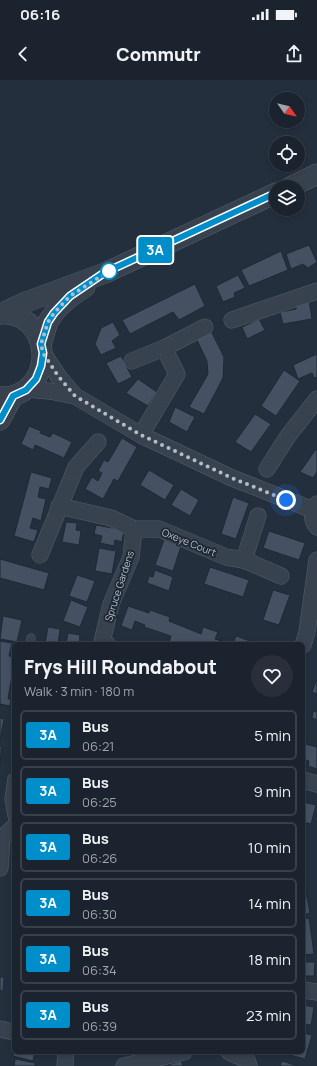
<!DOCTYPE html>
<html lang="en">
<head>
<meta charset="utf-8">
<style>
	body { margin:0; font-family:Manrope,sans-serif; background:#282f3a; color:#f1f3f6; height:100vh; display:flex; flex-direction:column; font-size:15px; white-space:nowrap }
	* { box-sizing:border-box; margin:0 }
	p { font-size:13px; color:#a0a4aa }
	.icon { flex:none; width:22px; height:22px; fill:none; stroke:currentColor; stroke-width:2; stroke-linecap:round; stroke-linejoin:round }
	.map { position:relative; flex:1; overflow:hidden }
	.side { position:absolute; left:12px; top:562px; width:293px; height:412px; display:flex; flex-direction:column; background:#1b232e; border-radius:6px; box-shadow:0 2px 6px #0003,0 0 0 1px #39404a }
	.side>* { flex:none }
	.badge { padding:0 8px; border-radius:3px; font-size:14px; line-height:26px }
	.needle { width:26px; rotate:124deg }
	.buttons { position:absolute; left:269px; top:12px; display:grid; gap:8px }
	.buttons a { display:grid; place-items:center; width:36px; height:36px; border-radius:50%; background:#1b232e; box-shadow:0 2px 6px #0003,0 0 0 1px #39404a; font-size:20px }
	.you { position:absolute; width:20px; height:20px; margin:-10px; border:3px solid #fff; border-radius:50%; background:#1a73e8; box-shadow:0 0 0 6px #1a73e833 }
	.map>.badge { position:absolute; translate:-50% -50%; box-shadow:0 0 0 2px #fff }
	.round { display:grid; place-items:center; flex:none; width:42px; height:42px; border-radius:21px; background:#282f3a }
	.summary { display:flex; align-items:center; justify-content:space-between; height:68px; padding:0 12px }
	h1 { font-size:19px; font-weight:800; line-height:30px }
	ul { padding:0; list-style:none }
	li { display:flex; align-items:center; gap:12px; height:50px; margin:0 8px 6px; padding:0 4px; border:2px solid #39404a; border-radius:6px }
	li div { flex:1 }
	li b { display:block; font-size:15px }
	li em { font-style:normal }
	li .badge { min-width:44px; font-weight:700; text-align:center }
	.status { display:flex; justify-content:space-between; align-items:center; height:28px; padding:0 20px; background:#1b232e; direction:ltr }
	.status svg { height:11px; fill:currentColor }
	header { display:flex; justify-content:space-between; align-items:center; height:52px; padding:0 12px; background:#1b232e; font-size:18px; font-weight:800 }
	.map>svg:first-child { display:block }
	.building { fill:#455162; stroke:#1f2835 }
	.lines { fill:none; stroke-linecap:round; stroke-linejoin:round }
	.service-casing { stroke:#565f6c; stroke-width:9 }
	.minor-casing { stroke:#565f6c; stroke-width:17 }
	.tertiary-casing { stroke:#565f6c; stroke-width:21 }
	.service { stroke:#38414e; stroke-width:8 }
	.minor { stroke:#38414e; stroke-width:16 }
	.tertiary { stroke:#38414e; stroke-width:20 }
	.line-casing { stroke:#fff; stroke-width:9 }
	.line { stroke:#008eca; stroke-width:6 }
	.walk { stroke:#b4bcc9; stroke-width:4; stroke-dasharray:0 7.2 }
	.stop-dot { fill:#fff; stroke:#008eca; stroke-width:2 }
	.labels { text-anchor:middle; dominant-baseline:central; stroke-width:3.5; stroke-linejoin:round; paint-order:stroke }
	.street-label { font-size:10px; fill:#b4bcc9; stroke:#1d2633 }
</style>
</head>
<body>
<div class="status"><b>06:16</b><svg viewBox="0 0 49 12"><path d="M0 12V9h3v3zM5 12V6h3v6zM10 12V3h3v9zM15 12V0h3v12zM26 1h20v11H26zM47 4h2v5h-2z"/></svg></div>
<header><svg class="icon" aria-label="back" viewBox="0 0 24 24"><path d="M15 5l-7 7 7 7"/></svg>Commutr<svg class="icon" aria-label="share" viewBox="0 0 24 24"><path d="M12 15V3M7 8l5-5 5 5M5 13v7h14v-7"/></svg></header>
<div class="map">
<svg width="317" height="986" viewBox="0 0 317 986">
	<rect width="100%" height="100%" fill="#242f3e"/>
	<!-- building -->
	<g class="building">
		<polygon points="309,165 317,182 308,188 303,184 291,189 286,174"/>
		<polygon points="281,171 288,190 249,206 241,190"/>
		<polygon points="238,195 245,208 234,213 235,217 223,222 216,206"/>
		<polygon points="195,204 205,226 179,240 173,232 130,254 122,240"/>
		<polygon points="309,220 312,239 283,244 280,232 296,229 296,224"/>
		<polygon points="259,239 265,250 247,259 242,247"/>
		<polygon points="113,242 120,255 112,261 116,268 101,275 95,264 101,248"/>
		<polygon points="210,249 224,277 223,298 204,334 189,327 208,294 207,281 196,258"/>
		<polygon points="317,274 317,297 314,298 312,293 298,299 293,285"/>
		<polygon points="121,276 132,297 118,304 106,283"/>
		<polygon points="284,290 300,301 276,336 261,326"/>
		<polygon points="138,299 157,312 148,326 126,313"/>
		<polygon points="175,327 195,337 187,352 169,342"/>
		<polygon points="255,334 271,344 251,372 235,362"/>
		<polygon points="29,346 41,351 40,353 50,357 53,353 72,362 64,378 35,365 33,370 21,364"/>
		<polygon points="122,358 137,367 118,401 114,399 103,419 85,409 92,397 98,401 102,393 98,391 104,380 108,382"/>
		<polygon points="316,369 317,370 317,392 313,398 300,392"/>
		<polygon points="149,390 174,405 165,420 140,405"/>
		<polygon points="31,392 52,398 49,409 40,407 38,417 46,419 41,441 33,438 30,448 38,450 34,462 14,456"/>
		<polygon points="181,409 199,420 190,436 171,425"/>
		<polygon points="233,417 249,423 236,459 221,454"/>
		<polygon points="66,442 77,443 76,450 81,451 79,465 62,462"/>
		<polygon points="96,445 124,450 122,462 115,460 114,466 100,463 102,456 94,454"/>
		<polygon points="269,451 305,463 299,480 263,468"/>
		<polygon points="165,457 182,463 173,491 155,485"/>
		<polygon points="99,468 116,471 112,494 95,491"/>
		<polygon points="0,479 49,493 44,510 0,498"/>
		<polygon points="210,487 249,500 243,517 204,504"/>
		<polygon points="155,490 173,497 169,511 147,503 149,496 153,497"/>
		<polygon points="77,495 95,501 87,522 69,516"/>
		<polygon points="273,510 290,515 279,545 263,540"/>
		<polygon points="71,520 88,527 80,547 63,541"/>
		<polygon points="128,526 149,533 150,530 170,537 169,541 201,554 203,547 218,552 215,559 231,564 172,564 169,563 171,556 144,547 145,545 135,541 132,550 121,546"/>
		<polygon points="3,536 22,540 17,562 0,559"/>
		<polygon points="48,547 60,549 58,564 45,564"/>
		<polygon points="68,553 80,555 79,564 66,564"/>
		<polygon points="236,556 250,561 249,564 233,564"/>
		<polygon points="0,561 12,563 9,576 14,577 14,584 8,619 11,619 10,626 0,624 0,627"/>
		<polygon points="317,599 317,614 312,612"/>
		<polygon points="313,631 317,632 317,640 312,638"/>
		<polygon points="0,638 4,639 0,661"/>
		<polygon points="303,658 307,659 305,664 317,667 317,689 308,686 309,681 303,679"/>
		<polygon points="0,666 2,666 0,685"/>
		<polygon points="303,722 316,725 311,744 303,742"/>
		<polygon points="303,796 310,833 303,835"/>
		<polygon points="309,838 314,874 303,875 303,839"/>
		<polygon points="303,882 315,882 314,896 303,896"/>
		<polygon points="0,897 4,897 3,911 0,910"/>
		<polygon points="303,925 314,927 311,945 303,944"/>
		<polygon points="303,953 312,955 305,979 286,974 287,972 303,972"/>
		<polygon points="14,972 35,972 33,981 13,976"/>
		<polygon points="15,979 35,983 35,986 14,986"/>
		<polygon points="181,981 183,986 169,986 168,985"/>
		<polygon points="282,981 298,986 280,986"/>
	</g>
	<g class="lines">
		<defs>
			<g id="service">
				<polyline points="30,564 31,558"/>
				<polyline points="12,698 9,719 14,746"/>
			</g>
			<g id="minor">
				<polyline points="232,240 317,211"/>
				<polyline points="43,273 58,296 75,316 141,355 232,398 313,430"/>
				<polyline points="132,281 164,268 205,247"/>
				<polyline points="26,309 49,311 75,316"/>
				<polyline points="141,355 177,294 164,268"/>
				<polyline points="267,389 288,356 317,319"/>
				<path d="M317,424C312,432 311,440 317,447"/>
				<polyline points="59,426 111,438 134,449 159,449 226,477 244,480 258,436"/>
				<polyline points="40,475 76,387 98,362"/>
				<polyline points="244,480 281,496"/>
				<polyline points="107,564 102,562 111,524 131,477 134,449"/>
				<polyline points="303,565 307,552 317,480"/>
				<polyline points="303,700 317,704"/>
				<polyline points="0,788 2,758 14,747"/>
				<polyline points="303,910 317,912"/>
				<polyline points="0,949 14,952"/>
				<polyline points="229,972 247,980 249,986"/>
				<polyline points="65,986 66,972"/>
				<polyline points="124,986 184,972"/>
			</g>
			<g id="tertiary">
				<polyline points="290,107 317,94"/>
				<polyline points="3,233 26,222 105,193 276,113"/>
				<path d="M0,234C48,230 59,303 12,316C9,317 4,317 0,317"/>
				<path d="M41,264C44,257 45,249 48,242C56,227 71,216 85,207"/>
				<polyline points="0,340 13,316"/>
			</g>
		</defs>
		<!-- service casing -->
		<use href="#service" class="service-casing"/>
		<!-- minor casing -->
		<use href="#minor" class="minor-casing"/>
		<!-- tertiary casing -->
		<use href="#tertiary" class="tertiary-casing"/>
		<!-- service -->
		<use href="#service" class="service"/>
		<!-- minor -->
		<use href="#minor" class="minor"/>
		<!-- tertiary -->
		<use href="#tertiary" class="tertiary"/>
	</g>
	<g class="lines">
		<defs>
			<polyline id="line" points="0,340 13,316 26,310 36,299 41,286 43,273 41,264 48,242 54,233 70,216 104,193 276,113"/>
		</defs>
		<!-- line casing -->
		<use href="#line" class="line-casing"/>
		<!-- line -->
		<use href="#line" class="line"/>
		<!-- walk -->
		<polyline class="walk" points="109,191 70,216 54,233 48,242 41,264 43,273 58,296 75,316 141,355 232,398 286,420"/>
	</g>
	<!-- markers -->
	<circle class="stop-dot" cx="109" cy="191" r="8"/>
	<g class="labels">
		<!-- street labels -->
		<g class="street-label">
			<text transform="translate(189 462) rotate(22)">Oxeye Court</text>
			<text transform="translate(119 506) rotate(-72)">Spruce Gardens</text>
		</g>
	</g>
</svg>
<div class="buttons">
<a><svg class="needle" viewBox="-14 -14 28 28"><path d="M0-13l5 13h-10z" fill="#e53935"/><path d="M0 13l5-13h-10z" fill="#a0a4aa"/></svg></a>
<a><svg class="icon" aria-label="locate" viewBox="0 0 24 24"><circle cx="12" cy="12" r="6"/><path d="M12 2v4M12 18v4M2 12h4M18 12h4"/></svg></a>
<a><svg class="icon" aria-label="layers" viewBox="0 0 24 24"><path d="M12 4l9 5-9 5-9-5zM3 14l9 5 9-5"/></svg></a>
</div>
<div class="you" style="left:286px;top:420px"></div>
<b class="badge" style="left:155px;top:170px;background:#008eca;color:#fff">3A</b>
<section class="side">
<div class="summary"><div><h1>Frys Hill Roundabout</h1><p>Walk · 3 min · 180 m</p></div><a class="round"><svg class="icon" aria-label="heart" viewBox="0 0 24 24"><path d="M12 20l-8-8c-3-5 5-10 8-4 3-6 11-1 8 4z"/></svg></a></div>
<ul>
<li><span class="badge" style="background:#008eca;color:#fff">3A</span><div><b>Bus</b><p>06:21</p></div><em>5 min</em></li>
<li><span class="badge" style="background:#008eca;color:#fff">3A</span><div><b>Bus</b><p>06:25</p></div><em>9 min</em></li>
<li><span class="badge" style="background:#008eca;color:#fff">3A</span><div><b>Bus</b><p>06:26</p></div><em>10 min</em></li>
<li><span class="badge" style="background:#008eca;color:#fff">3A</span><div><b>Bus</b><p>06:30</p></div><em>14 min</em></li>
<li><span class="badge" style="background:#008eca;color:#fff">3A</span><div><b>Bus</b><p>06:34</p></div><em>18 min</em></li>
<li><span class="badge" style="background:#008eca;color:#fff">3A</span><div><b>Bus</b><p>06:39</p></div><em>23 min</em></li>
</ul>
</section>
</div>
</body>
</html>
